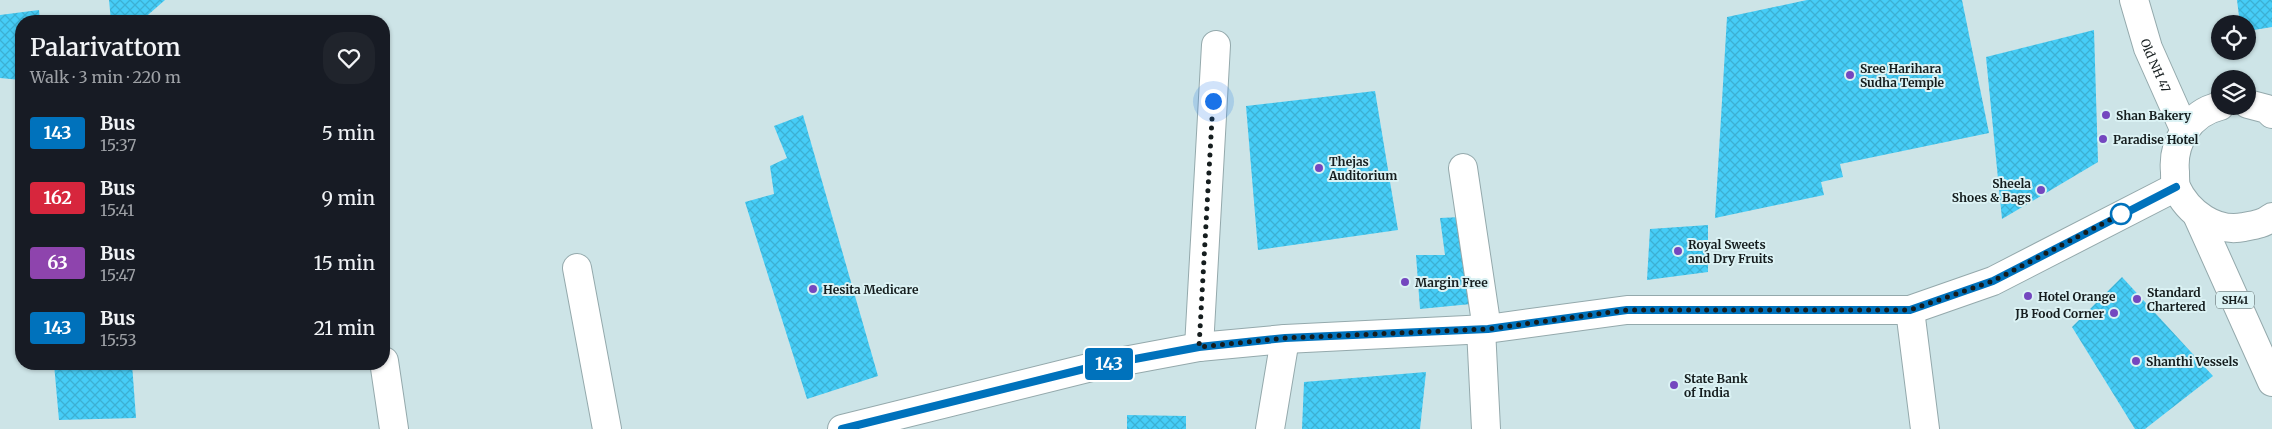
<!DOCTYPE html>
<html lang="en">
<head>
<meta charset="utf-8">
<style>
	body { margin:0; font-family:Merriweather,serif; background:#20242c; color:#f1f3f6; height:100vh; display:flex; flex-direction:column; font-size:19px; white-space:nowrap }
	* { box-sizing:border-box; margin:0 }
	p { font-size:16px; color:#9ea1a6 }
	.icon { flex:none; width:28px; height:28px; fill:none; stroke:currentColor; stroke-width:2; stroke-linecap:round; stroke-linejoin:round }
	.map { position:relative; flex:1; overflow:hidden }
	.sheet { position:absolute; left:15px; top:15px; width:375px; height:355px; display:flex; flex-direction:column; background:#171b24; border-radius:20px; box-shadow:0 1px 4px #0004 }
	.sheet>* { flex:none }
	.badge { padding:0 10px; border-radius:4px; font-size:18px; line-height:32px }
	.buttons { position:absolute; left:2211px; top:15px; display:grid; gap:10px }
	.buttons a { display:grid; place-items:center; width:45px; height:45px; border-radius:50%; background:#171b24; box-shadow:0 1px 4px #0004; font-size:25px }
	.you { position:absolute; width:25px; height:25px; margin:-12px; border:4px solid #fff; border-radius:50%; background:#1a73e8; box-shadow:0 0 0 8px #1a73e833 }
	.map>.badge { position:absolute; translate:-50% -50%; box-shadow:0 0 0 2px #fff }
	.round { display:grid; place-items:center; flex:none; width:52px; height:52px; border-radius:20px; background:#20242c }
	.head { display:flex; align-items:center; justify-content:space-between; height:85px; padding:0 15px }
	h1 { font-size:24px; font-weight:600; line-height:38px }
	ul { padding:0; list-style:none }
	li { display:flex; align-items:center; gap:15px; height:65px; padding:0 15px }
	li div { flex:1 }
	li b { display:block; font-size:19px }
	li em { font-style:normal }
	li .badge { min-width:55px; font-weight:700; text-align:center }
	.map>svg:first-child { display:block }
	.building { fill:url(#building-cross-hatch) }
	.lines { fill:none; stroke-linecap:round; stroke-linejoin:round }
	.minor-casing { stroke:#94a9ac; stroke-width:30 }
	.major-casing { stroke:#94a9ac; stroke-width:30 }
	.minor { stroke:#fff; stroke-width:28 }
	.major { stroke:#fff; stroke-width:28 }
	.line-casing { stroke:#fff; stroke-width:11 }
	.line { stroke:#0072bc; stroke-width:8 }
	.walk { stroke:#151d1e; stroke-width:5; stroke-dasharray:0 9 }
	.poi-dot { fill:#7447bf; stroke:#dbf2f4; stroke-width:2 }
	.stop-dot { fill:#fff; stroke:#0072bc; stroke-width:2.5 }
	.labels { text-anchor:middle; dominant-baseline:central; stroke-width:4; stroke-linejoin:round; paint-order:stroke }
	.shield { fill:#dbf2f4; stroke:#505d5e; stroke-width:1 }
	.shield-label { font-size:11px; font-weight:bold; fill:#151d1e }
	.street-label { font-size:12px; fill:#151d1e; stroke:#dbf2f4 }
	.poi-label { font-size:12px; font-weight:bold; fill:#151d1e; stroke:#dbf2f4; text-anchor:start }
</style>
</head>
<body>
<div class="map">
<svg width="2272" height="429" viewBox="0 0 2272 429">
	<defs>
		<pattern id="building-cross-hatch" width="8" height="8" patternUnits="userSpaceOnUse" patternTransform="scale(1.25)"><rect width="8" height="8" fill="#46cdf7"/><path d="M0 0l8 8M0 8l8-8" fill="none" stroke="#3cb0d3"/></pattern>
	</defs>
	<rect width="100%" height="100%" fill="#cde4e7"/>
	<!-- building -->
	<g class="building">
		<polygon points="109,0 165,0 141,21 111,21"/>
		<polygon points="1807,0 1962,0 1989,133 1840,164 1843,177 1821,182 1824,195 1715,218 1727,17"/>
		<polygon points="2237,0 2272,0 2272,27 2248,31 2248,24 2240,24"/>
		<polygon points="39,10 40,21 21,21 21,80 0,78 0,15"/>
		<polygon points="2094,30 2098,162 2002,219 1986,57"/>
		<polygon points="1375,91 1398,230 1258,250 1246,106"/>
		<polygon points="803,115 878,376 807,399 745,202 774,194 770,166 787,158 774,126"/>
		<polygon points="1461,217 1471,304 1420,309 1416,255 1445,255 1440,218"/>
		<polygon points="1708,225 1708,272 1647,280 1650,229"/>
		<polygon points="2122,277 2213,376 2145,429 2135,429 2072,327"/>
		<polygon points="54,364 132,364 136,418 59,420"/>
		<polygon points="1426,372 1420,429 1302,429 1304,382"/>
		<polygon points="1127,415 1186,416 1186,429 1127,429"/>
	</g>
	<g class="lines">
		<defs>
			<g id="minor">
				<polyline points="1463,168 1487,329"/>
				<polyline points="577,268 607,429"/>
				<polyline points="1910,310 1925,429"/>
				<polyline points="1481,329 1486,429"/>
				<polyline points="1199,347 1216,45"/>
				<polyline points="384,361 394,429"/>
				<polyline points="1270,429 1285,339"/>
			</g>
			<g id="major">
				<path id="s1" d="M2134,0L2148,48L2184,129"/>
				<polyline points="2248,104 2267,109 2272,114"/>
				<path d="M2220,106C2190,113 2172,142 2175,172C2175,177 2175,183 2176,187C2188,213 2216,233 2244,227C2255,225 2263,224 2272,217"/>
				<polyline points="2198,217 2272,382"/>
				<polyline points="842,429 1092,367 1199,347 1285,339 1487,329 1627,310 1910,310 1993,281 2176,187"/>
			</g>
		</defs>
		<!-- minor casing -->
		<use href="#minor" class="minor-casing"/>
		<!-- major casing -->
		<use href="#major" class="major-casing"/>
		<!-- minor -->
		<use href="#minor" class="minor"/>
		<!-- major -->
		<use href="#major" class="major"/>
	</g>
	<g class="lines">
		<defs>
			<polyline id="line" points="842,429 1092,367 1199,347 1285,338 1488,329 1627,310 1910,310 1993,281 2176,187"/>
		</defs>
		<!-- line casing -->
		<use href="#line" class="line-casing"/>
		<!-- line -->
		<use href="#line" class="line"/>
		<!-- walk -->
		<polyline class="walk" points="1213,101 1199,347 1285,338 1488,329 1627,310 1910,310 1993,281 2125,212 2121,214"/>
	</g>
	<!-- markers -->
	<g class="poi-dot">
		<circle cx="1850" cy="75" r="5"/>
		<circle cx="2106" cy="115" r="5"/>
		<circle cx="2103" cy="139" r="5"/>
		<circle cx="1319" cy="168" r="5"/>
		<circle cx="2041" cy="190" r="5"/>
		<circle cx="1678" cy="251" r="5"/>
		<circle cx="1405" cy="282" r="5"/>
		<circle cx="813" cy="289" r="5"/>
		<circle cx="2028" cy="296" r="5"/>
		<circle cx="2137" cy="299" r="5"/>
		<circle cx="2114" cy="313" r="5"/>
		<circle cx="2136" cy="361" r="5"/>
		<circle cx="1674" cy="385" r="5"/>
	</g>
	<circle class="stop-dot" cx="2121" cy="214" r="10"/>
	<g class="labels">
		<!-- shield labels -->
		<rect class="shield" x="2216" y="291.5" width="38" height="17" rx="4"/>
		<g class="shield-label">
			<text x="2235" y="300">SH41</text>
		</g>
		<!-- street labels -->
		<g class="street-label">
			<text stroke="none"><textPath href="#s1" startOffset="69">Old NH 47</textPath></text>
		</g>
		<!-- poi labels -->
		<g class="poi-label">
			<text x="1860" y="68">Sree Harihara<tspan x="1860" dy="14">Sudha Temple</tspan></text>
			<text x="2116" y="115">Shan Bakery</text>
			<text x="2113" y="139">Paradise Hotel</text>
			<text x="1329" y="161">Thejas<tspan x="1329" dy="14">Auditorium</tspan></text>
			<text x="2031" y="183" text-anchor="end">Sheela<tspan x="2031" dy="14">Shoes &amp; Bags</tspan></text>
			<text x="1688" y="244">Royal Sweets<tspan x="1688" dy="14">and Dry Fruits</tspan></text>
			<text x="1415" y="282">Margin Free</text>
			<text x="823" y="289">Hesita Medicare</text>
			<text x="2147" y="292">Standard<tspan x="2147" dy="14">Chartered</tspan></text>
			<text x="2038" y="296">Hotel Orange</text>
			<text x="2104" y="313" text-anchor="end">JB Food Corner</text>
			<text x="2146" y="361">Shanthi Vessels</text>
			<text x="1684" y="378">State Bank<tspan x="1684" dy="14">of India</tspan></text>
		</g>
	</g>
</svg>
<div class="buttons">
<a><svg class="icon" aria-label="locate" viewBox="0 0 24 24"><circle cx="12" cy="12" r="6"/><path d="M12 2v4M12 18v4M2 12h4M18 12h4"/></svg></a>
<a><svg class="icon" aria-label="layers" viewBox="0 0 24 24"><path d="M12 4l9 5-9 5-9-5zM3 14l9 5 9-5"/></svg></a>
</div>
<div class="you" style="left:1213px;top:101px"></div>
<b class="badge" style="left:1109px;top:364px;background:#0072bc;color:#fff">143</b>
<section class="sheet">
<div class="head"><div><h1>Palarivattom</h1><p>Walk · 3 min · 220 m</p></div><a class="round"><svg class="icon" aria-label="heart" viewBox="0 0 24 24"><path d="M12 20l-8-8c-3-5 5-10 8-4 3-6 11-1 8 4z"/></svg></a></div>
<ul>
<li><span class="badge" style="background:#0072bc;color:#fff">143</span><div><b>Bus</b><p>15:37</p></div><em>5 min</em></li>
<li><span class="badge" style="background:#d7263d;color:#fff">162</span><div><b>Bus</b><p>15:41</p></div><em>9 min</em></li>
<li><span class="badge" style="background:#8e44ad;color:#fff">63</span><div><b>Bus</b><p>15:47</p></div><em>15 min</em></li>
<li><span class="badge" style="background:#0072bc;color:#fff">143</span><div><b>Bus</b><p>15:53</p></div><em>21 min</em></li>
</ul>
</section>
</div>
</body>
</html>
